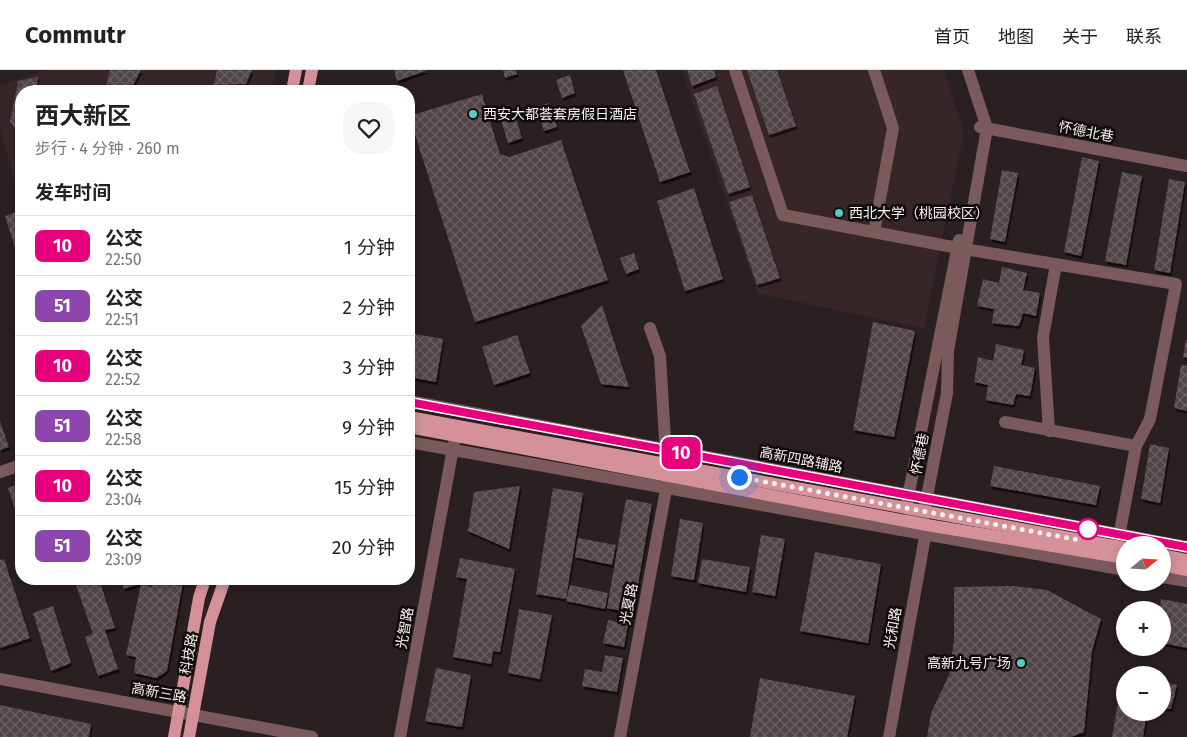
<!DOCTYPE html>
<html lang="zh">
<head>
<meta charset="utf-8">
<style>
	body { margin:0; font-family:"Fira Sans","Noto Sans SC",sans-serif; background:#f6f6f6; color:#222; height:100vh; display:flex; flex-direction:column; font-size:19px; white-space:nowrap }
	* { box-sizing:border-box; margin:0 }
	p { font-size:16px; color:#767676 }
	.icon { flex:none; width:28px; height:28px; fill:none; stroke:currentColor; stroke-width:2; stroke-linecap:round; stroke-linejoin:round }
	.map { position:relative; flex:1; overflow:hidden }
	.details { position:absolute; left:15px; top:15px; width:400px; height:500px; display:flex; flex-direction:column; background:#fff; border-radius:20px; box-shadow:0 2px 8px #0003 }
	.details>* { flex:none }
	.badge { padding:0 10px; border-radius:8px; font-size:18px; line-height:32px }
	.needle { width:32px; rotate:72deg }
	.controls { position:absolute; left:1116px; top:466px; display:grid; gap:10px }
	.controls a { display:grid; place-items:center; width:55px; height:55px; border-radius:50%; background:#fff; box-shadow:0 2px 8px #0003; font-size:25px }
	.you { position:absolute; width:25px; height:25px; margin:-12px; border:4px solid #fff; border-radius:50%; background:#1a73e8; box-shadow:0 0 0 8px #1a73e833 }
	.map>.badge { position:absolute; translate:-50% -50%; box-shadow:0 0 0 2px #fff }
	h2 { padding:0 20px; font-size:19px; line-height:45px }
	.round { display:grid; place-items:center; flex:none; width:52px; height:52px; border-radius:20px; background:#f6f6f6 }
	.head { display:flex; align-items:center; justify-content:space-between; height:85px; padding:0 20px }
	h1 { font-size:24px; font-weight:700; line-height:38px }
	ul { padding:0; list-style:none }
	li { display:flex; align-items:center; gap:15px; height:60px; padding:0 20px; border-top:1px solid #e0e0e0 }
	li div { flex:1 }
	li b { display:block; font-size:19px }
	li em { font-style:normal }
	li .badge { min-width:55px; font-weight:700; text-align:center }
	header { display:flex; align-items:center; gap:30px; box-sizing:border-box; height:70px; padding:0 25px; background:#fff; border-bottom:1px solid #e0e0e0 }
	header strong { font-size:24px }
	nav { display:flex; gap:28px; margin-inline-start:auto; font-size:18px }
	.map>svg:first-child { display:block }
	.built { fill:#372628 }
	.building { fill:url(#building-cross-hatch); filter:url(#shadow) }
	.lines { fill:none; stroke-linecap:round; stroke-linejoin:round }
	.minor { stroke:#7b5a5e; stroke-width:12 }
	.major { stroke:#d49199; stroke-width:12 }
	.line-casing { stroke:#fff; stroke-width:11 }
	.line { stroke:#e6007e; stroke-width:8 }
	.walk { stroke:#f7eff0; stroke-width:5; stroke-dasharray:0 9 }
	.poi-dot { fill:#54cdc8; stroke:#0f0b0b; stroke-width:2 }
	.stop-dot { fill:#fff; stroke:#e6007e; stroke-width:2.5 }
	.labels { text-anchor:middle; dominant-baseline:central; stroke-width:5; stroke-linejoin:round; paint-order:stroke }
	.poi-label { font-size:14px; fill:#f7eff0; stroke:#0f0b0b; text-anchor:start }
	.street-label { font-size:14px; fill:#f7eff0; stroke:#0f0b0b }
</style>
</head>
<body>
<header>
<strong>Commutr</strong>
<nav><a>首页</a><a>地图</a><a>关于</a><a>联系</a></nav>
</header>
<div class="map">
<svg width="1187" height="667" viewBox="0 0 1187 667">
	<defs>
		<pattern id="building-cross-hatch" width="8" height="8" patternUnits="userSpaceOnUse" patternTransform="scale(1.25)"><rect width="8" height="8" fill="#514546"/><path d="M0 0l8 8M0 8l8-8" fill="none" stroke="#6b6061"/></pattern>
		<filter id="shadow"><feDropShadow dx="1.5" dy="3" stdDeviation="0" flood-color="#0009"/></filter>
	</defs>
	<rect width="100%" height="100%" fill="#2a1f21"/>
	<!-- built -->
	<g class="built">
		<polygon points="47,0 276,0 271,21 21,21 20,130 0,60 0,15"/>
		<polygon points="682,0 944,0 964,62 924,258 758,224"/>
	</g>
	<!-- building -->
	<g class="building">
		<polygon points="110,0 141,0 130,21 105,21"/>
		<polygon points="217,0 252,0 246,14 214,15"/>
		<polygon points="394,0 428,0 397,11"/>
		<polygon points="503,0 516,0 517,4 505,8"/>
		<polygon points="623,0 656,0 690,102 660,112"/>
		<polygon points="687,0 714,0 716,7 692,16"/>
		<polygon points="747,0 777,0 796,56 769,65"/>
		<polygon points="570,5 575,23 562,28 556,10"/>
		<polygon points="38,7 36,21 21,21 21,66 10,52 18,11"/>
		<polygon points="717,16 750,117 728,124 694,24"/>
		<polygon points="482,24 500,84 509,87 561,70 608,210 475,252 409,46"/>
		<polygon points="549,33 557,57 544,61 536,37"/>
		<polygon points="515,45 522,68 508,73 501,50"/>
		<polygon points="1082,87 1099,91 1081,186 1064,182"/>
		<polygon points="1002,100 1018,103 1005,172 990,169"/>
		<polygon points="1122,102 1142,106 1126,195 1105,191"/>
		<polygon points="1169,109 1185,112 1170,203 1154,200"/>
		<polygon points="694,118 723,209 685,221 657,131"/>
		<polygon points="752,125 780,208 757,215 729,132"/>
		<polygon points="21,140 21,196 5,146"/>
		<polygon points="634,183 639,199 626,204 620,188"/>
		<polygon points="1002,197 1027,203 1023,220 1040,223 1036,246 1023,243 1019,256 992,253 994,239 977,236 983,209 999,213"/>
		<polygon points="602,235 629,317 601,314 581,256"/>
		<polygon points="873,252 915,261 894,367 853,360"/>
		<polygon points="409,263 443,269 436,312 409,307"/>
		<polygon points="517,265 530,303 494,315 482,277"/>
		<polygon points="1186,269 1187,270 1187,288 1183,287"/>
		<polygon points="996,274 1024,280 1021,295 1035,298 1030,326 1016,324 1013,335 986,330 988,315 974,312 978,287 993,291"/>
		<polygon points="1181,295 1187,296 1187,341 1174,338"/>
		<polygon points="0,351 9,377 0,380"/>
		<polygon points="1150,374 1169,378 1160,433 1141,429"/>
		<polygon points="994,396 1100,416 1096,435 990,416"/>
		<polygon points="21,413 21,457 8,418"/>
		<polygon points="520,416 509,479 468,461 474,422"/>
		<polygon points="553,418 583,423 566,529 536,524"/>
		<polygon points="626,429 652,434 633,543 607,538"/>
		<polygon points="680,449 703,453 694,510 671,506"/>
		<polygon points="761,465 785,469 775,526 752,522"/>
		<polygon points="578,468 616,475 612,495 575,487"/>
		<polygon points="815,482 881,494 868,573 800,561"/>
		<polygon points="460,488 515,499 500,582 493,581 491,594 453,587 467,509 456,507"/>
		<polygon points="4,489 30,568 0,578 0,490"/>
		<polygon points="702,489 750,497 746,522 698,513"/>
		<polygon points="74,509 99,509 115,558 105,560 118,599 98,606 85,567 93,564"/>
		<polygon points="121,509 143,509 145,512 124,519"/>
		<polygon points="154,509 183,512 167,601 156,608 134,603 136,587 126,585 141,514 152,517"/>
		<polygon points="570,515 608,523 605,539 566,531"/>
		<polygon points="1013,516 1047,520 1101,549 1092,581 1084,662 1071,667 927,667 931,643 949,605 954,570 954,517"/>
		<polygon points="1161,529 1187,534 1187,578 1162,573 1162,540 1159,540"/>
		<polygon points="53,536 71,593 51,601 33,543"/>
		<polygon points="519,539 552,545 540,609 508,603"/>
		<polygon points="608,550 628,554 624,577 603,573"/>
		<polygon points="605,585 623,588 617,622 582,616 585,599 602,602"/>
		<polygon points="436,598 471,605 462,657 425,651"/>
		<polygon points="1123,604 1125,604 1125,642 1147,642 1143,667 1112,667"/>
		<polygon points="760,608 855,626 847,667 750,667"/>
		<polygon points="1162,612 1177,615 1171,639 1162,637"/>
		<polygon points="0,635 91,654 89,667 0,667"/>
	</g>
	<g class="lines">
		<!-- minor -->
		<g class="minor">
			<polyline points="735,0 783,145 958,178 1176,214 1150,349 1136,376 1117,477"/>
			<polyline points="980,57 1187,96"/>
			<polyline points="874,162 893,58 874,0"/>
			<polyline points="650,258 660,286 666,387"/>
			<polyline points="409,331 1187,477"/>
			<polyline points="1005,352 1136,376"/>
			<polyline points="1049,361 1043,267 1056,194"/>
			<polyline points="409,372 1125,500"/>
			<polyline points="0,402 21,395"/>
			<polyline points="925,437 947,323 948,281 987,58 968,0"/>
			<polyline points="927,455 906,437 959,170"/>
			<polyline points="1162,507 1187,511"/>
			<polyline points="0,609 312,667"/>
			<polyline points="400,667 454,373"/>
			<polyline points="620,667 668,409"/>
			<polyline points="889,667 927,456"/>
		</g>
		<!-- major -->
		<g class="major">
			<polyline points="292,21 296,0"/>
			<polyline points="308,21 312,0"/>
			<polyline points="409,347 1125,478"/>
			<polyline points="409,357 927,455 1125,488"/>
			<polyline points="1162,485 1187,490"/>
			<polyline points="1162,495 1187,500"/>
			<polyline points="174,667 199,528 205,509"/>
			<polyline points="189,667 210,552 225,509"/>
		</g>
	</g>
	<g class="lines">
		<defs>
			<polyline id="line" points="409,332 1187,477"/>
		</defs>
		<!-- line casing -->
		<use href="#line" class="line-casing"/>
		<!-- line -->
		<use href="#line" class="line"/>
		<!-- walk -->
		<polyline class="walk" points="739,407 1079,470 1088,459"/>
	</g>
	<!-- markers -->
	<g class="poi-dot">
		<circle cx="473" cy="44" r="5"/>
		<circle cx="839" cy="143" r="5"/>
		<circle cx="1021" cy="593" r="5"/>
	</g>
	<circle class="stop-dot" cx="1088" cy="459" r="10"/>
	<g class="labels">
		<!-- poi labels -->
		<g class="poi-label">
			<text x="483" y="44">西安大都荟套房假日酒店</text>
			<text x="849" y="143">西北大学（桃园校区）</text>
			<text x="1011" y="593" text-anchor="end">高新九号广场</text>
		</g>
		<!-- street labels -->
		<g class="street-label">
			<text transform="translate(1086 62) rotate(11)">怀德北巷</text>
			<text transform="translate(920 384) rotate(-79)">怀德巷</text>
			<text transform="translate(801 390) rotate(11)">高新四路辅路</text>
			<text transform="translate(629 534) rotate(-79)">光夏路</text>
			<text transform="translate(405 558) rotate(-80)">光智路</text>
			<text transform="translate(893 558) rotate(-80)">光和路</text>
			<text transform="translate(189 584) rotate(-79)">科技路</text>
			<text transform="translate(159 623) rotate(10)">高新三路</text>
		</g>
	</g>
</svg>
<div class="controls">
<a><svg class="needle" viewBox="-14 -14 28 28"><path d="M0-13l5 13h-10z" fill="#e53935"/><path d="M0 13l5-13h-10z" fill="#767676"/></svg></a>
<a>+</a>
<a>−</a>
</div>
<div class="you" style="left:739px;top:407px"></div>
<b class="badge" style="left:681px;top:383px;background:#e6007e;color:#fff">10</b>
<section class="details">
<div class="head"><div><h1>西大新区</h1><p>步行 · 4 分钟 · 260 m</p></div><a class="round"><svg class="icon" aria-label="heart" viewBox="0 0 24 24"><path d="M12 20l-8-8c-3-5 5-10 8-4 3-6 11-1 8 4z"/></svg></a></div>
<h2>发车时间</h2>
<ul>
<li><span class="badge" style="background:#e6007e;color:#fff">10</span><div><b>公交</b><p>22:50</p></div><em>1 分钟</em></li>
<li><span class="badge" style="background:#8e44ad;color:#fff">51</span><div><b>公交</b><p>22:51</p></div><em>2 分钟</em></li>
<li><span class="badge" style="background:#e6007e;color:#fff">10</span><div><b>公交</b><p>22:52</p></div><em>3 分钟</em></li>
<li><span class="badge" style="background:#8e44ad;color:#fff">51</span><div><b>公交</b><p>22:58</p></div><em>9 分钟</em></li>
<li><span class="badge" style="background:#e6007e;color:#fff">10</span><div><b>公交</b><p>23:04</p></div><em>15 分钟</em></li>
<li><span class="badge" style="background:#8e44ad;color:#fff">51</span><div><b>公交</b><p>23:09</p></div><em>20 分钟</em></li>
</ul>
</section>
</div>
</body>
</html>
